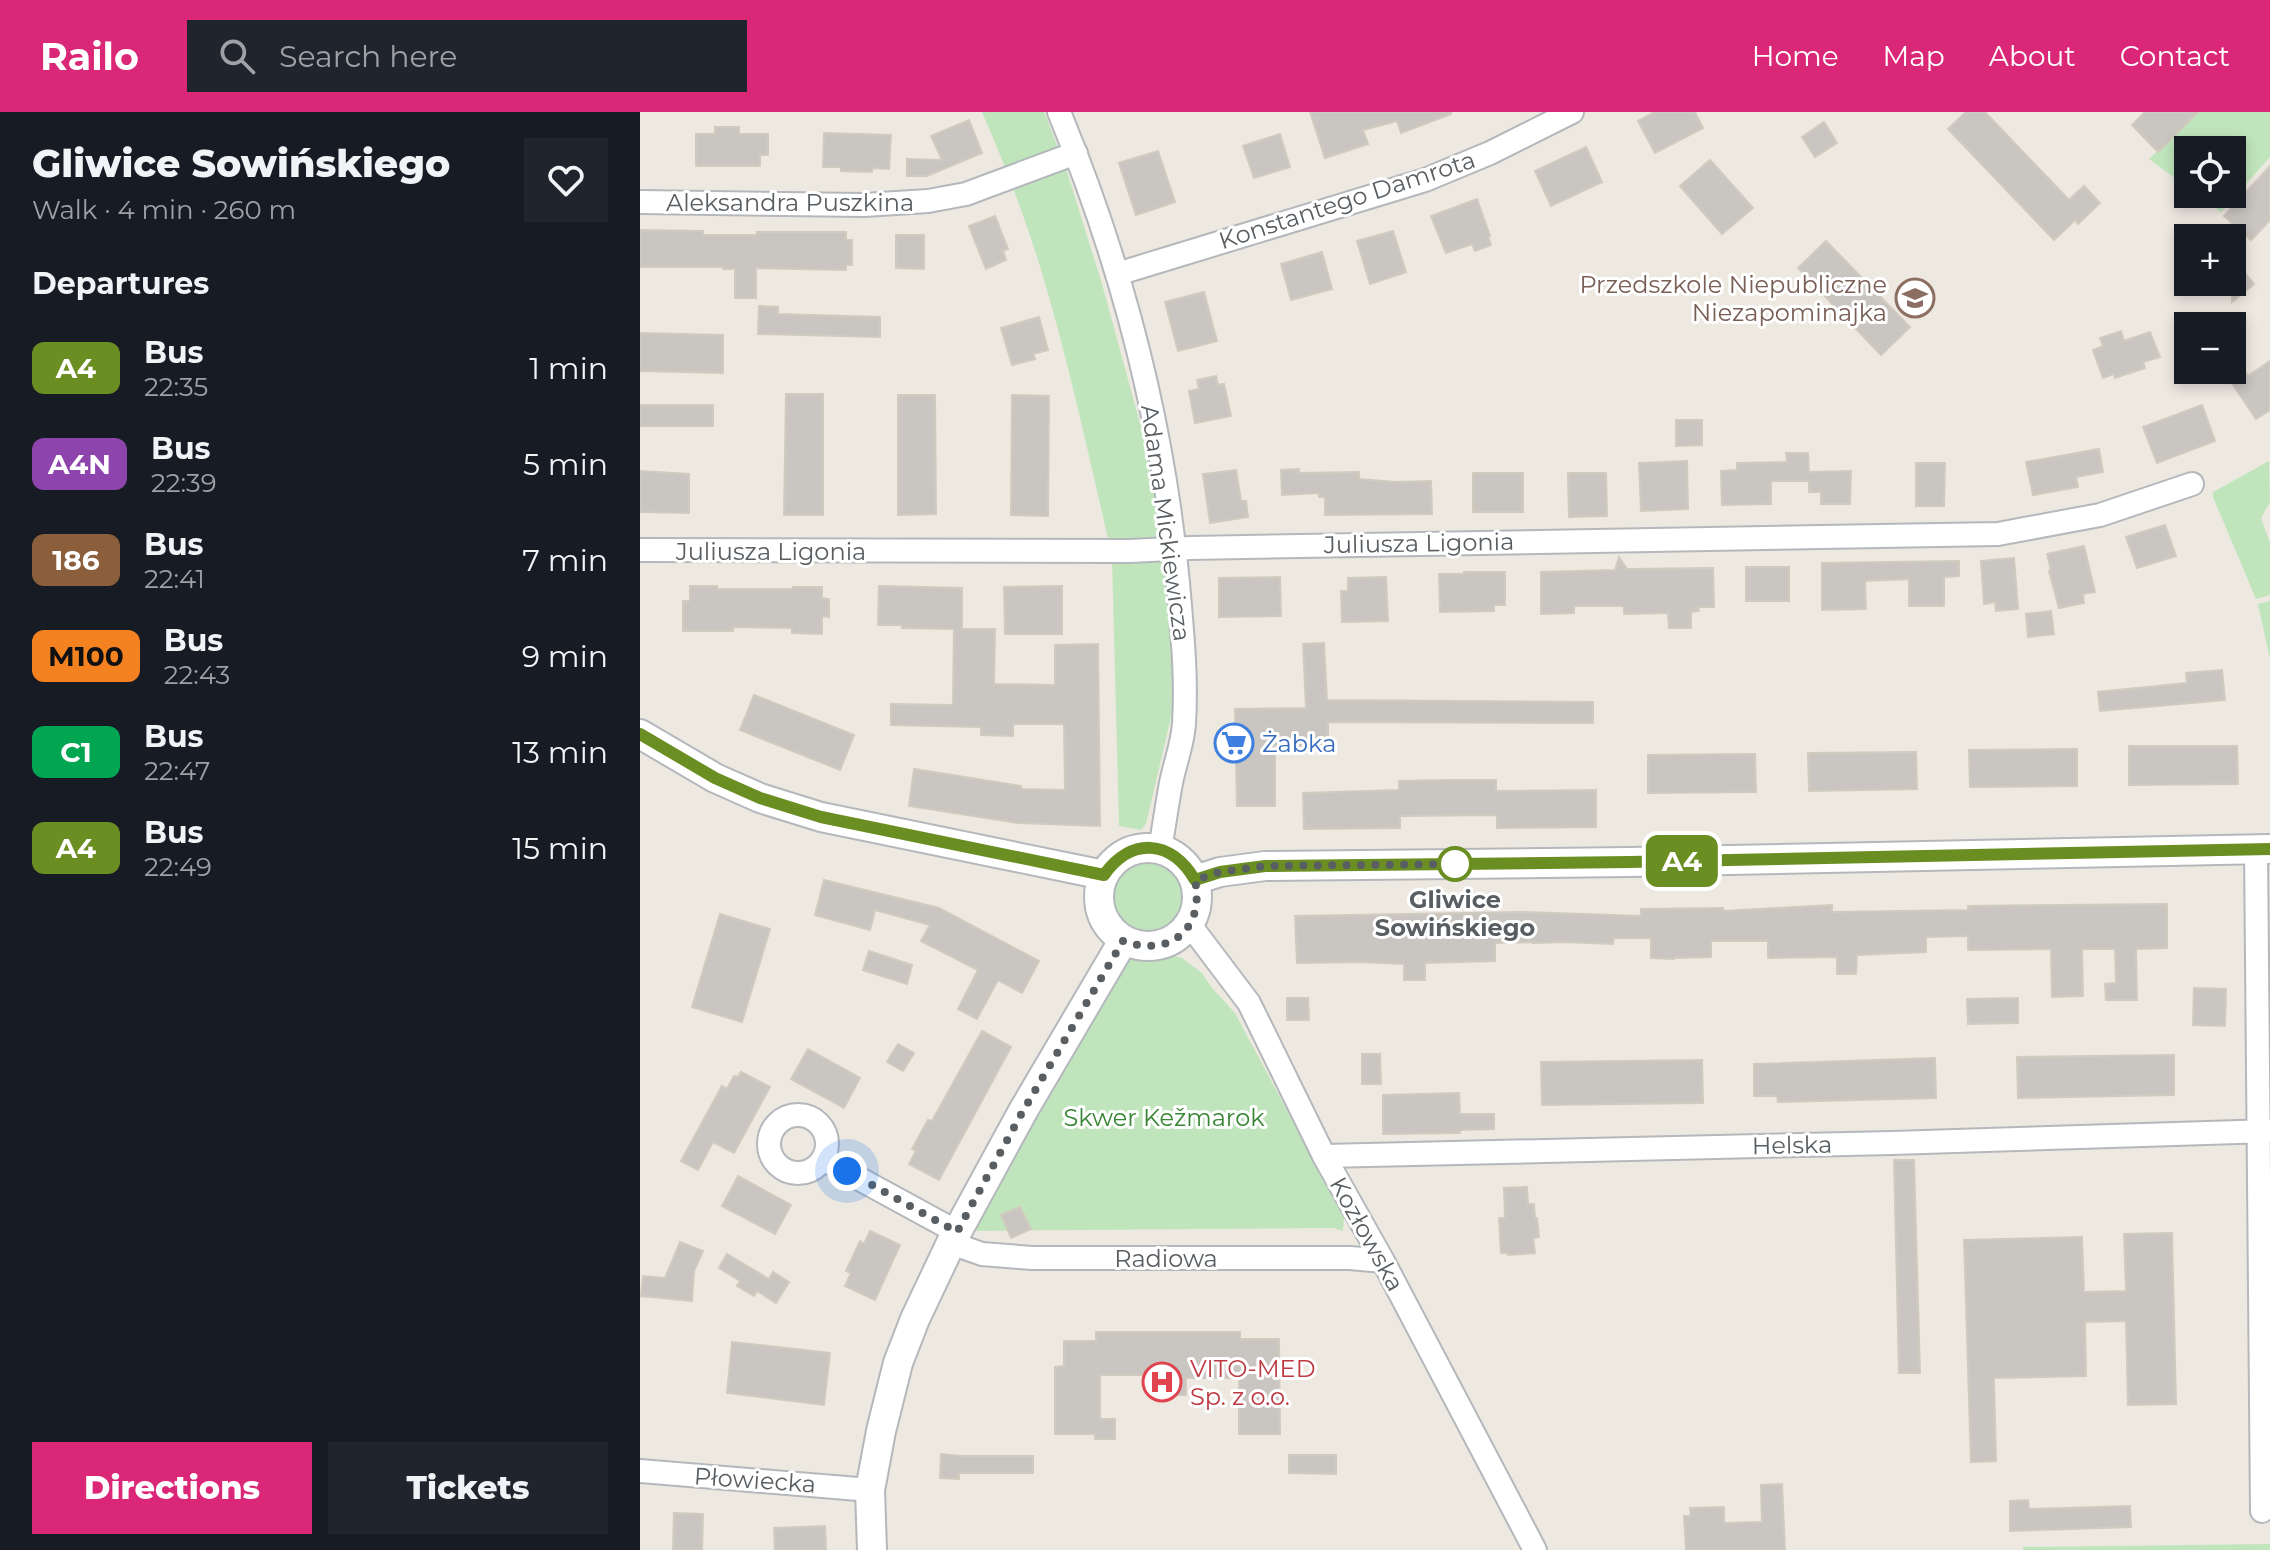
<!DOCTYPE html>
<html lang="en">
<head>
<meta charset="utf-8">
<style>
	body { margin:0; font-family:Montserrat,sans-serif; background:#20242c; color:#f1f3f6; height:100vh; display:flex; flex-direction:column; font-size:30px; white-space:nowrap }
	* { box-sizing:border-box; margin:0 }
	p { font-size:26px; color:#9ea1a6 }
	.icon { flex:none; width:44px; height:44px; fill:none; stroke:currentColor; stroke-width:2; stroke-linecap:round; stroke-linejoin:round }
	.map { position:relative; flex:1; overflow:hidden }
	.drawer { display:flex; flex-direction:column; background:#171b24; width:640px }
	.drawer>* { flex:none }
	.badge { padding:0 16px; border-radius:12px; font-size:28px; line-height:52px }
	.tools { position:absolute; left:1534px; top:24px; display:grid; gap:16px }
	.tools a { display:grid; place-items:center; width:72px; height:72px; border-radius:0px; background:#171b24; box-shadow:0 4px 12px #0003; font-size:40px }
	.you { position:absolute; width:40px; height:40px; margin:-20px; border:6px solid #fff; border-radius:50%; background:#1a73e8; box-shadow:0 0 0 12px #1a73e833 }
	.map>.badge { position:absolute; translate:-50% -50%; box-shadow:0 0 0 4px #fff }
	h2 { padding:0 32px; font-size:30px; line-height:72px }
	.round { display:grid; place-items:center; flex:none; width:84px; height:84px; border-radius:0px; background:#20242c }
	.head { display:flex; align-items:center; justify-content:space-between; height:136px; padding:0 32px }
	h1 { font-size:38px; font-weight:800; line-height:60px }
	.action { display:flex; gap:16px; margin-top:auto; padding:16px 32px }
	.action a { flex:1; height:92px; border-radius:0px; background:#db2777; color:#fff; font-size:32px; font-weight:800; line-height:92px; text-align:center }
	.action a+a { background:#20242c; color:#f1f3f6 }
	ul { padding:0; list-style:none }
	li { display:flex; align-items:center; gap:24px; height:96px; padding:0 32px }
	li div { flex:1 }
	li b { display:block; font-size:30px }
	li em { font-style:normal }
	li .badge { min-width:88px; font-weight:700; text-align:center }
	header { display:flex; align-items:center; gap:48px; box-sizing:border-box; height:112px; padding:0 40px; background:#db2777; color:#fff }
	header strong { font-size:38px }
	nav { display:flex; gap:44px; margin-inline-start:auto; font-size:28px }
	.search { width:560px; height:72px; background:#20242c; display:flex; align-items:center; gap:20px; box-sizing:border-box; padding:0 28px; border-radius:0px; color:#9ea1a6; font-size:30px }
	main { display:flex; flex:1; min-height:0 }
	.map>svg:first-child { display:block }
	.green { fill:#c0e5bc }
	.building { fill:#c9c5c0; stroke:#d1cabf; stroke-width:2 }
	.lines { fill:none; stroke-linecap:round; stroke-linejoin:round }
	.minor-casing { stroke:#b4b8bc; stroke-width:26 }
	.tertiary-casing { stroke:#b4b8bc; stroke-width:32 }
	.minor { stroke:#fff; stroke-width:22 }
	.tertiary { stroke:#fff; stroke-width:28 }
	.line-casing { stroke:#fff; stroke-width:18 }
	.line { stroke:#6b8e23; stroke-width:12 }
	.walk { stroke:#595e62; stroke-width:8; stroke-dasharray:0 14.4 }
	.stop-dot { fill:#fff; stroke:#6b8e23; stroke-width:4 }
	.labels { text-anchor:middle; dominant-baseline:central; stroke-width:6; stroke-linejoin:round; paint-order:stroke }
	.street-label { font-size:24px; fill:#595e62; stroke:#fff }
	.education-label { font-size:24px; fill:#785e54; stroke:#fff; text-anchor:end }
	.shop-label { font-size:24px; fill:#366cbe; stroke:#fff; text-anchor:start }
	.stop-label { font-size:24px; font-weight:bold; fill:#595e62; stroke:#fff }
	.park-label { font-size:24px; fill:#388634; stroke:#fff }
	.health-label { font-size:24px; fill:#be3a42; stroke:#fff; text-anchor:start }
</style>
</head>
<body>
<header>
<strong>Railo</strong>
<div class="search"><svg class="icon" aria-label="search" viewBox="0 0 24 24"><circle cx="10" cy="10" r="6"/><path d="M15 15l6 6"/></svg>Search here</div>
<nav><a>Home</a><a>Map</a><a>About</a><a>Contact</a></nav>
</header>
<main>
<section class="drawer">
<div class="head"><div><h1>Gliwice Sowińskiego</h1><p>Walk · 4 min · 260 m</p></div><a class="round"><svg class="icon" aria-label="heart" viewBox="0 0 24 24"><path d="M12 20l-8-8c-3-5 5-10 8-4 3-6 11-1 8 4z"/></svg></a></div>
<h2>Departures</h2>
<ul>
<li><span class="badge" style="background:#6b8e23;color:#fff">A4</span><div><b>Bus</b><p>22:35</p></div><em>1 min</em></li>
<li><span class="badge" style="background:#8e44ad;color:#fff">A4N</span><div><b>Bus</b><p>22:39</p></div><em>5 min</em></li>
<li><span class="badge" style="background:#8b5e3c;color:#fff">186</span><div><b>Bus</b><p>22:41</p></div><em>7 min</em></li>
<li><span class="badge" style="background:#f58220;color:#111">M100</span><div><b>Bus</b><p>22:43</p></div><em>9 min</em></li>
<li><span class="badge" style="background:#00a651;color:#fff">C1</span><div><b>Bus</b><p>22:47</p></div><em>13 min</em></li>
<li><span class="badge" style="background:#6b8e23;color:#fff">A4</span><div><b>Bus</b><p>22:49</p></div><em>15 min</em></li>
</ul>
<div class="action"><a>Directions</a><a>Tickets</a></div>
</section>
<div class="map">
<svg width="1630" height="1438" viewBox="0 0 1630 1438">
	<rect width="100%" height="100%" fill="#ede9e1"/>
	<!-- green -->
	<g class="green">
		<path d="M342,0H404L425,53L462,172L512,355L526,447L534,543L532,601L506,712L501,718L479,714L472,446L469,431C449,344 430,257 405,171C388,113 366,55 342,0Z"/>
		<polygon points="1559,0 1630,0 1630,45 1581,100 1557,82 1592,82 1592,38 1548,38 1548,76 1509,47"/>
		<polygon points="1629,349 1630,390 1621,406 1630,431 1630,483 1616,487 1573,385 1573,380"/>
		<polygon points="1630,489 1630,547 1618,492"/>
		<circle cx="507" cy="785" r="35"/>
		<polygon points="489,837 519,840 542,846 562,861 572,876 595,901 704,1105 703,1119 693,1116 330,1119"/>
		<polygon points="1630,1432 1630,1438 1383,1438 1383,1435"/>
	</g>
	<!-- building -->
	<g class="building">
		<polygon points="670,0 811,0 811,2 761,21 757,9 723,18 728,32 685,46"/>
		<polygon points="1015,0 1055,0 1063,16 1015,41 998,9"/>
		<polygon points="1326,0 1345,0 1429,88 1444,74 1460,91 1438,112 1435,108 1414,128 1308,17"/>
		<polygon points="1505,0 1558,0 1518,40 1492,13"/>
		<polygon points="329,8 342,41 287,64 267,64 267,47 302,48 291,24"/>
		<polygon points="1184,10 1197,31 1175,45 1162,25"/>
		<polygon points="75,15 99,15 99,22 128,22 128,43 120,43 120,54 56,54 56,22 75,22"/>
		<polygon points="184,21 251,23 249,57 232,56 232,60 201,59 201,55 183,55"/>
		<polygon points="640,22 650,55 614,66 603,34"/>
		<polygon points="946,35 962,70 911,94 895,59"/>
		<polygon points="518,39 535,90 496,103 479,51"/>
		<polygon points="1070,48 1113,96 1082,122 1040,74"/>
		<polygon points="1630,54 1630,108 1611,128 1584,104"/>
		<polygon points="837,87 850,124 848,125 851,133 835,139 832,132 806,141 791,104"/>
		<polygon points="355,104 368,137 363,139 366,148 346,157 329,114"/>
		<polygon points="0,118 63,119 63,123 117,123 117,120 206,120 206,128 212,128 212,153 206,153 206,158 116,156 116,186 95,186 95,157 83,157 83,155 0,155"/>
		<polygon points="753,119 766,160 730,172 717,129"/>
		<polygon points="256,123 284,123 284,157 256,156"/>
		<polygon points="1186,129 1270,215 1241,243 1158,156"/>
		<polygon points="682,140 692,177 651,188 641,152"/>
		<polygon points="1592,145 1614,172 1592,190"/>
		<polygon points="564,180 577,229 538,239 525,190"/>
		<polygon points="119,194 138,195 138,202 240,205 240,225 118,222"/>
		<polygon points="399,205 408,238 393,242 395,247 372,253 361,216"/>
		<polygon points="1481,219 1484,229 1510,220 1520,245 1503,250 1505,256 1475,266 1474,262 1463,266 1453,238 1463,234 1460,226"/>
		<polygon points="0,221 83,223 83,261 0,259"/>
		<polygon points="1630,249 1630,298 1616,307 1587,264 1587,258 1592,258 1592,254 1599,250 1608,264"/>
		<polygon points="576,264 578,273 584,272 591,304 555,311 549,279 559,277 557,268"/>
		<polygon points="146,282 183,282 183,403 144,403"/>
		<polygon points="258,283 295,283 296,402 258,403"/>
		<polygon points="372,283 409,284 408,404 371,403"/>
		<rect x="0" y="293" width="73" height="21"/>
		<polygon points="1562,293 1575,329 1517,351 1503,315"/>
		<polygon points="1036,308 1062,308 1062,333 1036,334"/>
		<polygon points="1459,337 1463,360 1436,365 1438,375 1393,383 1386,350"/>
		<polygon points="1146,341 1168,341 1169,360 1211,359 1210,392 1181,392 1181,380 1169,380 1169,369 1131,369 1131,392 1082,393 1081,359 1097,358 1097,351 1147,350"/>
		<polygon points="1047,349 1048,397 1001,399 999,351"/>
		<polygon points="1276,351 1305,351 1304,394 1276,394"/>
		<polygon points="659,357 659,361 719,360 719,367 755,370 791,369 792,402 685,403 685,385 679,385 679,381 642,383 641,358"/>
		<polygon points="596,358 601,389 606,389 608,405 570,411 563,362"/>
		<polygon points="0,359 49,362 49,401 0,400"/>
		<rect x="833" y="361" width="50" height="39"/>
		<polygon points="928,361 966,361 967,404 929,405"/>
		<polygon points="1525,413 1536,444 1497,456 1486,425"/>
		<polygon points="1444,434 1455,480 1443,482 1444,491 1419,496 1409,459 1411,458 1407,442"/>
		<polygon points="979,445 987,457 1073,456 1074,495 1058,495 1059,499 1051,500 1051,516 1029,516 1028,501 984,502 984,494 934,494 934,501 901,502 901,460 975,458"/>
		<polygon points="1374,446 1378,497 1356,499 1355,490 1344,492 1341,449"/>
		<polygon points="1319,449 1319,464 1304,465 1304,494 1269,494 1269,467 1225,469 1226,497 1182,498 1182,451"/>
		<rect x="1106" y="455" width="43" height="34"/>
		<polygon points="824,460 865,460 865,493 854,493 854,499 800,500 799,462 824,462"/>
		<polygon points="640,465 641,504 579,505 579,466"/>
		<polygon points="746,465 748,509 702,510 701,479 708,479 708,466"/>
		<polygon points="50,474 77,474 77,477 153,477 153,475 182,475 182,486 189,487 189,505 182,504 182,522 152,521 152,516 93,515 93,519 43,519 43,489 50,489"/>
		<polygon points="239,474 322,476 322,517 355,517 354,572 415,573 415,533 458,532 460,714 378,711 269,694 274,657 381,674 381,677 425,678 424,612 373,612 373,624 341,623 341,615 251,613 251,592 313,593 314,517 262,516 262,513 238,513"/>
		<polygon points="422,474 422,522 365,522 364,475"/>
		<polygon points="1411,499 1414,522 1388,525 1386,502"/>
		<polygon points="684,531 687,588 953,590 953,611 688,610 688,634 635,634 635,694 597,694 595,597 666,596 663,532"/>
		<polygon points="1582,558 1585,588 1460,599 1458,580 1547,571 1546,561"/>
		<polygon points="114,583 214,623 200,658 100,618"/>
		<polygon points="1489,634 1597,634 1598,672 1489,673"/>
		<polygon points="1437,637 1437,674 1330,675 1329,638"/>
		<polygon points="1276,640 1277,677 1169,679 1168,641"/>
		<polygon points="1115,642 1116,680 1008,681 1008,643"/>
		<polygon points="807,668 856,668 856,679 956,678 956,715 857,716 857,703 760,704 760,716 664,717 663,681 759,678 759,669"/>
		<polygon points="184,768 299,796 399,849 382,881 358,868 337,907 318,897 338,858 281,829 290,813 235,798 230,818 175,803"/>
		<polygon points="1527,792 1527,836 1496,837 1497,888 1466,888 1465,872 1476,871 1475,837 1442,837 1443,884 1412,885 1411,837 1328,838 1328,824 1286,825 1286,840 1217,843 1216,862 1197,862 1197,845 1128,846 1128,829 1071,829 1071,845 1034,846 1034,847 1011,846 1011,826 974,826 973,832 924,830 893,831 893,830 855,831 855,849 785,851 785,868 764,868 764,852 721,850 657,851 655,804 881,800 1001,804 1001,797 1083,796 1083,799 1192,793 1192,800 1328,798 1328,794"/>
		<polygon points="80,802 130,817 102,910 52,895"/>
		<polygon points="229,839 272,853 267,872 223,858"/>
		<polygon points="1554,876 1586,877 1585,914 1553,913"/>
		<polygon points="647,886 668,886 669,908 647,908"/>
		<polygon points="1378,886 1378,911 1328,912 1327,887"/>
		<polygon points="342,919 371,935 299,1068 269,1052 276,1039 272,1037 288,1008 292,1009"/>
		<polygon points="258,932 274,941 263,959 247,950"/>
		<polygon points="168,937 220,966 204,996 151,967"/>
		<polygon points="722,942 740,942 741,972 722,972"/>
		<polygon points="1534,943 1534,983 1378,986 1377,945"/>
		<polygon points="1295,946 1296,986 1138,990 1137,984 1114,984 1114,952"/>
		<polygon points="1062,948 1063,991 902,993 901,950"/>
		<polygon points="101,960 130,975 94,1041 73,1030 58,1058 41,1049 82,974 87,977 94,964 98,965"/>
		<polygon points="819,981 820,1002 854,1002 854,1017 820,1018 820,1021 743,1022 743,983"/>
		<polygon points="1254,1048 1274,1048 1280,1261 1259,1261"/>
		<polygon points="98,1064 151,1093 135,1122 82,1094"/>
		<polygon points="887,1075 888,1092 894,1092 895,1106 897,1106 899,1125 893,1126 895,1141 868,1143 868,1141 861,1141 859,1106 865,1106 864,1076"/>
		<polygon points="380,1095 391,1117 371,1126 361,1103"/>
		<polygon points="230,1119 260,1133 235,1188 205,1174 211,1161 206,1159 220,1129 224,1132"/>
		<polygon points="1532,1121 1536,1292 1488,1293 1486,1209 1445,1210 1446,1264 1354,1266 1356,1349 1331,1350 1324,1128 1442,1125 1444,1180 1486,1179 1484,1122"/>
		<polygon points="40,1130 63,1139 54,1159 52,1189 1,1184 3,1164 25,1166"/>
		<polygon points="87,1142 129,1167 133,1160 149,1170 136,1191 117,1179 114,1184 97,1174 100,1169 79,1156"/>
		<polygon points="456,1220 600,1220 600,1227 639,1227 640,1322 599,1322 599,1266 546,1266 546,1283 512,1283 512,1263 460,1263 460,1307 475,1307 475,1327 455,1327 455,1322 415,1322 415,1255 424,1254 424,1229 456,1229"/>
		<polygon points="92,1230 190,1241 184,1293 87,1281"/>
		<polygon points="301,1342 320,1344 393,1344 393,1361 319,1361 319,1367 300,1366"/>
		<polygon points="649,1343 696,1343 696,1362 649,1361"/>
		<polygon points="1142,1372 1145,1438 1046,1438 1044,1404 1051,1404 1050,1396 1084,1395 1084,1411 1122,1410 1121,1373"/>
		<polygon points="1388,1388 1389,1397 1490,1394 1491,1415 1370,1419 1370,1389"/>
		<polygon points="34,1401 63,1402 62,1438 33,1438"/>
		<polygon points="185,1414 186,1438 135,1438 134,1416"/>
	</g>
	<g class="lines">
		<defs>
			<g id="minor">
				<path d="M419,0C481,150 523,310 538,471C542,518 547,564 544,611C543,631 535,651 531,671C527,692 524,715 520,737"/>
				<polyline points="0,90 224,93 288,89 326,82 436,41"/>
				<polyline points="477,162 785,68 850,41 932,0"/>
				<polyline points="0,438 490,439 550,436 1358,422 1460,403 1552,372"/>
				<polyline points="1616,737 1622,1399"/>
				<polyline points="550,813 609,891 684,1044 743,1149 895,1438"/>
				<circle cx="158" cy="1032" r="29"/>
				<polyline points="684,1044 1252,1031 1630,1019"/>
				<polyline points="183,1047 317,1120"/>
				<polyline points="311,1131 342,1142 392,1146 710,1146 743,1149"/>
				<polyline points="0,1359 230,1378"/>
			</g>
			<g id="tertiary">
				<polyline points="0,622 75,666 120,686 181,705 464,763"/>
				<circle cx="508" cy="785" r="49"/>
				<polyline points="555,768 580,760 625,754 989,750 1630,737"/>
				<polyline points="232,1438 230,1378 241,1319 258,1251 275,1207 311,1131 383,999 483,829"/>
			</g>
		</defs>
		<!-- minor casing -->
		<use href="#minor" class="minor-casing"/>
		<!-- tertiary casing -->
		<use href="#tertiary" class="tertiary-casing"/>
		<!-- minor -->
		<use href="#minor" class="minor"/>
		<!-- tertiary -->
		<use href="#tertiary" class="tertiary"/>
	</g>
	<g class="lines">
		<defs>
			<path id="line" d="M0,622L75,666L120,686L181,705L464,763C491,725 531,727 555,768L580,760L625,754L989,750L1630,737"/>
		</defs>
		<!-- line casing -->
		<use href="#line" class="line-casing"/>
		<!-- line -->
		<use href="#line" class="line"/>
		<!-- walk -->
		<path class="walk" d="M207,1059L317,1120L383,999L483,829C530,846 565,817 555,768L580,760L625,754L815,752"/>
	</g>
	<!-- icons -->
	<defs>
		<symbol id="school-ring" viewBox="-11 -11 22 22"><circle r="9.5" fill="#fff" stroke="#8d6e63" stroke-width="1.5"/><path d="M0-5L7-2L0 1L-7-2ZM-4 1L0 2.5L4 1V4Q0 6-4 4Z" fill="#8d6e63"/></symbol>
		<symbol id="supermarket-ring" viewBox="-11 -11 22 22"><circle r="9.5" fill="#fff" stroke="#3f7fe0" stroke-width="1.5"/><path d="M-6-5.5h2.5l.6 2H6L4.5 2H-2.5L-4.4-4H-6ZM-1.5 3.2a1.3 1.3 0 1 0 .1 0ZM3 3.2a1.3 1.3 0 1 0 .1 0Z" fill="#3f7fe0"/></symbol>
		<symbol id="hospital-ring" viewBox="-11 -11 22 22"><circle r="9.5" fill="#fff" stroke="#e0444e" stroke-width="1.5"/><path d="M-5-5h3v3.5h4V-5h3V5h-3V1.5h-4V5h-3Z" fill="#e0444e"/></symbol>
	</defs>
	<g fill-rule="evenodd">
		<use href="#school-ring" x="1253" y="164" width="44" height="44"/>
		<use href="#supermarket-ring" x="572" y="609" width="44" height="44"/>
		<use href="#hospital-ring" x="500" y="1248" width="44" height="44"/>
	</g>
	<!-- markers -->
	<circle class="stop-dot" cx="815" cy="752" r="16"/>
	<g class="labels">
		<!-- street labels -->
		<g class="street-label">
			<text transform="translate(707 88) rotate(-18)">Konstantego Damrota</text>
			<text x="150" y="90">Aleksandra Puszkina</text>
			<text transform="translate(526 411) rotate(82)">Adama Mickiewicza</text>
			<text transform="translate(779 431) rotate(-1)">Juliusza Ligonia</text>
			<text x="131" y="439">Juliusza Ligonia</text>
			<text transform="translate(1152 1033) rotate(-1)">Helska</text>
			<text transform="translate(727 1122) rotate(61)">Kozłowska</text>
			<text x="526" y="1146">Radiowa</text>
			<text transform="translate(115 1368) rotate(4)">Płowiecka</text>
		</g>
		<!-- education labels -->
		<g class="education-label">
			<text x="1247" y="172">Przedszkole Niepubliczne<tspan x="1247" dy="28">Niezapominajka</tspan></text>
		</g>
		<!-- shop labels -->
		<g class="shop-label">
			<text x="622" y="631">Żabka</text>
		</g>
		<!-- stop labels -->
		<g class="stop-label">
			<text x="815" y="787">Gliwice<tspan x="815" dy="28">Sowińskiego</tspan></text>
		</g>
		<!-- park labels -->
		<g class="park-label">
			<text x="524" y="1005">Skwer Kežmarok</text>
		</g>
		<!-- health labels -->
		<g class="health-label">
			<text x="550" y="1256">VITO-MED<tspan x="550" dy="28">Sp. z o.o.</tspan></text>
		</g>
	</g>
</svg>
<div class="tools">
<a><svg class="icon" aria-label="locate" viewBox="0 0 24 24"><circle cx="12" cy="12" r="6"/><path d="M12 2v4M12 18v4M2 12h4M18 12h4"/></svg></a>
<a>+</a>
<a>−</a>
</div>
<div class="you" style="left:207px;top:1059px"></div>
<b class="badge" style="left:1042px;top:749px;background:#6b8e23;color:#fff">A4</b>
</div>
</main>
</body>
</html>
